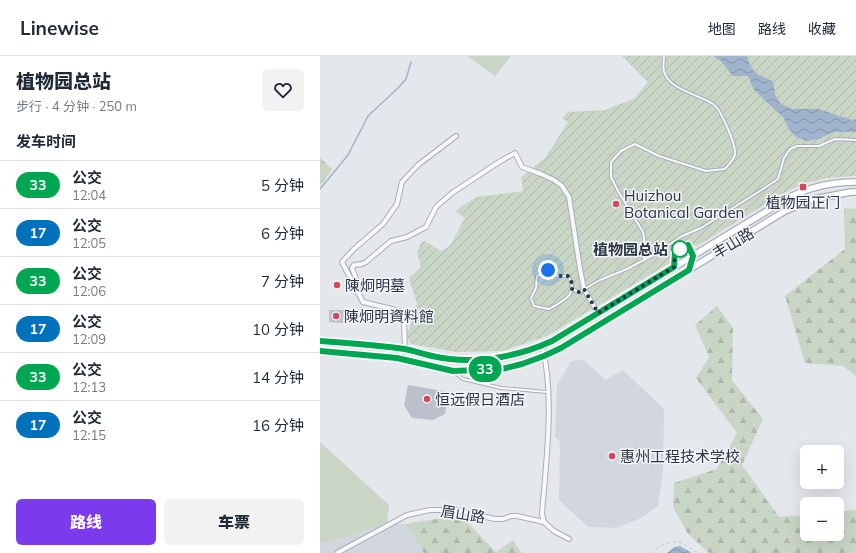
<!DOCTYPE html>
<html lang="zh">
<head>
<meta charset="utf-8">
<style>
	body { margin:0; font-family:Mulish,"Noto Sans SC",sans-serif; background:#f2f2f3; color:#1f2937; height:100vh; display:flex; flex-direction:column; font-size:15px; white-space:nowrap }
	* { box-sizing:border-box; margin:0 }
	p { font-size:13px; color:#747a83 }
	.icon { flex:none; width:22px; height:22px; fill:none; stroke:currentColor; stroke-width:2; stroke-linecap:round; stroke-linejoin:round }
	.map { position:relative; flex:1; overflow:hidden }
	.sheet { display:flex; flex-direction:column; background:#fff; width:320px }
	.sheet>* { flex:none }
	.badge { padding:0 8px; border-radius:13px; font-size:14px; line-height:26px }
	.buttons { position:absolute; left:480px; top:389px; display:grid; gap:8px }
	.buttons a { display:grid; place-items:center; width:44px; height:44px; border-radius:6px; background:#fff; box-shadow:0 4px 16px #0002; font-size:20px }
	.you { position:absolute; width:20px; height:20px; margin:-10px; border:3px solid #fff; border-radius:50%; background:#1a73e8; box-shadow:0 0 0 6px #1a73e833 }
	.map>.badge { position:absolute; translate:-50% -50%; box-shadow:0 0 0 2px #fff }
	h2 { padding:0 16px; font-size:15px; line-height:36px }
	.round { display:grid; place-items:center; flex:none; width:42px; height:42px; border-radius:6px; background:#f2f2f3 }
	.summary { display:flex; align-items:center; justify-content:space-between; height:68px; padding:0 16px }
	h1 { font-size:19px; font-weight:800; line-height:30px }
	.action { display:flex; gap:8px; margin-top:auto; padding:8px 16px }
	.action a { flex:1; height:46px; border-radius:6px; background:#7c3aed; color:#fff; font-size:16px; font-weight:800; line-height:46px; text-align:center }
	.action a+a { background:#f2f2f3; color:#1f2937 }
	ul { padding:0; list-style:none }
	li { display:flex; align-items:center; gap:12px; height:48px; padding:0 16px; border-top:1px solid #e0e1e3 }
	li div { flex:1 }
	li b { display:block; font-size:15px }
	li em { font-style:normal }
	li .badge { min-width:44px; font-weight:700; text-align:center }
	header { display:flex; align-items:center; gap:24px; box-sizing:border-box; height:56px; padding:0 20px; background:#fff; border-bottom:1px solid #e0e1e3 }
	header strong { font-size:19px }
	nav { display:flex; gap:22px; margin-inline-start:auto; font-size:14px }
	main { display:flex; flex:1; min-height:0 }
	.map>svg:first-child { display:block }
	.built { fill:#d2d6de }
	.forest { fill:url(#forest-firs) }
	.park { fill:#c9d6c5 }
	.garden { fill:url(#garden-furrows) }
	.water { fill:url(#water-waves) }
	.lines { fill:none; stroke-linecap:round; stroke-linejoin:round }
	.stream { stroke:#9fb4cc; stroke-width:1.5 }
	.building { fill:#bbc0ca }
	.lane-casing { stroke:#a9aeb7; stroke-width:4 }
	.street-casing { stroke:#a9aeb7; stroke-width:6 }
	.secondary-casing { stroke:#a9aeb7; stroke-width:8 }
	.path { stroke:#c2c5cb; stroke-width:1; stroke-dasharray:3 3; stroke-linecap:butt }
	.lane { stroke:#f7f8fa; stroke-width:2 }
	.street { stroke:#f7f8fa; stroke-width:4 }
	.secondary { stroke:#fff; stroke-width:5.5 }
	.line-casing { stroke:#fff; stroke-width:9 }
	.line { stroke:#00a651; stroke-width:6 }
	.walk { stroke:#2b3445; stroke-width:4; stroke-dasharray:0 7.2 }
	.poi-dot { fill:#d1495b; stroke:#f4f6f9; stroke-width:1.5 }
	.stop-dot { fill:#fff; stroke:#00a651; stroke-width:2 }
	.labels { text-anchor:middle; dominant-baseline:central; stroke-width:3; stroke-linejoin:round; paint-order:stroke }
	.poi-label { font-size:15px; fill:#2b3445; stroke:#f4f6f9; text-anchor:start }
	.street-label { font-size:15px; fill:#2b3445; stroke:#f4f6f9 }
	.stop-label { font-size:15px; font-weight:bold; fill:#2b3445; stroke:#f4f6f9; text-anchor:end }
</style>
</head>
<body>
<header>
<strong>Linewise</strong>
<nav><a>地图</a><a>路线</a><a>收藏</a></nav>
</header>
<main>
<section class="sheet">
<div class="summary"><div><h1>植物园总站</h1><p>步行 · 4 分钟 · 250 m</p></div><a class="round"><svg class="icon" aria-label="heart" viewBox="0 0 24 24"><path d="M12 20l-8-8c-3-5 5-10 8-4 3-6 11-1 8 4z"/></svg></a></div>
<h2>发车时间</h2>
<ul>
<li><span class="badge" style="background:#00a651;color:#fff">33</span><div><b>公交</b><p>12:04</p></div><em>5 分钟</em></li>
<li><span class="badge" style="background:#0072bc;color:#fff">17</span><div><b>公交</b><p>12:05</p></div><em>6 分钟</em></li>
<li><span class="badge" style="background:#00a651;color:#fff">33</span><div><b>公交</b><p>12:06</p></div><em>7 分钟</em></li>
<li><span class="badge" style="background:#0072bc;color:#fff">17</span><div><b>公交</b><p>12:09</p></div><em>10 分钟</em></li>
<li><span class="badge" style="background:#00a651;color:#fff">33</span><div><b>公交</b><p>12:13</p></div><em>14 分钟</em></li>
<li><span class="badge" style="background:#0072bc;color:#fff">17</span><div><b>公交</b><p>12:15</p></div><em>16 分钟</em></li>
</ul>
<div class="action"><a>路线</a><a>车票</a></div>
</section>
<div class="map">
<svg width="536" height="497" viewBox="0 0 536 497">
	<defs>
		<pattern id="forest-firs" width="22" height="20" patternUnits="userSpaceOnUse"><rect width="22" height="20" fill="#c9d6c5"/><path d="M5 1l3.5 6h-7zM16 11l3.5 6h-7z" fill="#adb8ab"/></pattern>
		<pattern id="garden-furrows" width="10" height="10" patternUnits="userSpaceOnUse"><rect width="10" height="10" fill="#c9d6c5"/><path d="M-1 1l2-2M0 10L10 0M9 11l2-2" fill="none" stroke="#adb8ab"/></pattern>
		<pattern id="water-waves" width="16" height="10" patternUnits="userSpaceOnUse"><rect width="16" height="10" fill="#9fb4cc"/><path d="M0 5q4-4 8 0t8 0" fill="none" stroke="#8293a7"/></pattern>
	</defs>
	<rect width="100%" height="100%" fill="#e4e7ec"/>
	<!-- built -->
	<g class="built">
		<polygon points="263,304 286,324 303,314 344,353 343,414 338,450 319,463 296,472 268,471 239,444 240,386 235,381 237,329 251,305"/>
		<polygon points="67,468 85,468 104,497 0,497 0,488"/>
	</g>
	<!-- forest -->
	<g class="forest">
		<polygon points="0,102 12,113 0,130"/>
		<polygon points="524,152 536,153 536,320 523,310 485,307 465,240 525,193"/>
		<polygon points="397,250 413,272 412,324 443,363 422,409 459,461 487,459 487,478 517,478 517,456 536,454 536,497 389,497 368,478 353,451 354,427 397,413 417,377 376,322 389,301 375,269"/>
		<polygon points="140,459 176,496 193,484 202,497 104,497 85,468"/>
	</g>
	<!-- park -->
	<g class="park">
		<polygon points="147,0 191,0 175,20"/>
		<polygon points="0,386 69,449 67,468 0,488"/>
	</g>
	<!-- garden -->
	<polygon class="garden" points="302,0 536,0 536,120 507,122 483,128 462,138 377,190 367,186 351,195 350,207 227,280 183,295 136,296 91,288 84,276 89,274 97,247 89,222 101,211 97,196 101,187 105,185 121,195 130,190 145,162 135,155 156,141 203,135 201,121 226,101 248,66 242,62 248,56 285,54 315,42 328,26"/>
	<!-- water -->
	<g class="water">
		<path d="M393,0H427C431,17 438,19 453,25L455,38L460,47L472,53H498L532,64L536,63V76H513L499,83L487,85L476,81L469,73L463,61L434,34L428,20H413L401,5Z"/>
		<polygon points="360,490 372,497 347,497 354,491"/>
	</g>
	<g class="lines">
		<!-- stream -->
		<polyline class="stream" points="0,133 28,99 48,60 78,32 86,23 91,6"/>
	</g>
	<!-- building -->
	<g class="building">
		<polygon points="9,254 24,254 23,267 9,266"/>
		<polygon points="88,329 129,336 125,358 113,364 92,362 84,349"/>
	</g>
	<g class="lines">
		<defs>
			<g id="lane">
				<path d="M324,203L325,189L323,176L298,135L291,121V106L301,95L315,88L339,100L386,115L405,113C409,108 414,104 415,98C416,89 401,53 393,48C380,39 351,34 345,18C342,13 344,6 344,0"/>
				<polyline points="354,210 355,196 368,189 372,199"/>
				<path d="M229,214L237,220H248C260,238 243,245 229,253L214,250L211,242L216,232L217,220Z"/>
				<polyline points="252,233 259,236 280,224 307,213 335,198 362,180 381,172 443,133 458,123 464,102 470,93 477,90 499,90 515,83 536,84"/>
				<polyline points="135,317 143,323 181,332 227,336"/>
			</g>
			<g id="street">
				<polyline points="38,237 37,225 32,212 34,209 42,208 46,206 71,185 87,181 106,171 116,151 132,137 179,106 195,97 202,111 221,118 234,124 242,130 249,141 260,213 264,233 278,257"/>
				<path d="M222,289C235,339 226,406 222,458L224,466"/>
				<polyline points="77,302 85,293 84,266 82,256 72,253 43,246 22,206 34,193 63,168 77,148 82,126 98,109 136,80"/>
				<polyline points="17,497 87,459 110,454 135,454 175,463 183,463 191,460 197,460 224,466 234,475 249,483"/>
			</g>
			<g id="secondary">
				<path d="M0,285C30,287 59,289 88,294C96,295 104,298 112,300C153,309 194,302 232,285L470,141C490,131 514,126 536,126"/>
				<polyline points="0,295 77,302 133,315 182,313 202,308 225,300 241,292 465,155 494,143 531,136 536,136"/>
			</g>
		</defs>
		<!-- lane casing -->
		<use href="#lane" class="lane-casing"/>
		<!-- street casing -->
		<use href="#street" class="street-casing"/>
		<!-- secondary casing -->
		<use href="#secondary" class="secondary-casing"/>
		<!-- path -->
		<path class="path" d="M332,497C337,490 349,485 358,486C364,487 372,494 378,497"/>
		<!-- lane -->
		<use href="#lane" class="lane"/>
		<!-- street -->
		<use href="#street" class="street"/>
		<!-- secondary -->
		<use href="#secondary" class="secondary"/>
	</g>
	<g class="lines">
		<defs>
			<path id="line" d="M0,285C29,287 57,289 85,293C95,295 103,298 112,300C152,309 195,302 232,285L354,211L355,196L368,189L373,200L369,214L241,292L224,300L202,308L182,313L133,315L77,302L0,295"/>
		</defs>
		<!-- line casing -->
		<use href="#line" class="line-casing"/>
		<!-- line -->
		<use href="#line" class="line"/>
		<!-- walk -->
		<polyline class="walk" points="228,214 237,220 248,220 252,227 252,233 259,236 264,233 278,257 354,211 355,196 360,193"/>
	</g>
	<!-- markers -->
	<g class="poi-dot">
		<rect x="479" y="127" width="8" height="8" rx="2"/>
		<circle cx="296" cy="148" r="4"/>
		<circle cx="17" cy="229" r="4"/>
		<circle cx="16" cy="260" r="4"/>
		<circle cx="107" cy="343" r="4"/>
		<circle cx="292" cy="400" r="4"/>
	</g>
	<circle class="stop-dot" cx="360" cy="193" r="8"/>
	<g class="labels">
		<!-- poi labels -->
		<g class="poi-label">
			<text x="304" y="139">Huizhou<tspan x="304" dy="17">Botanical Garden</tspan></text>
			<text x="483" y="146" text-anchor="middle">植物园正门</text>
			<text x="25" y="229">陳炯明墓</text>
			<text x="24" y="260">陳炯明資料館</text>
			<text x="115" y="343">恒远假日酒店</text>
			<text x="300" y="400">惠州工程技术学校</text>
		</g>
		<!-- street labels -->
		<g class="street-label">
			<text transform="translate(413 187) rotate(-31)">丰山路</text>
			<text transform="translate(143 458) rotate(9)">眉山路</text>
		</g>
		<!-- stop labels -->
		<g class="stop-label">
			<text x="348" y="193">植物园总站</text>
		</g>
	</g>
</svg>
<div class="buttons">
<a>+</a>
<a>−</a>
</div>
<div class="you" style="left:228px;top:214px"></div>
<b class="badge" style="left:165px;top:313px;background:#00a651;color:#fff">33</b>
</div>
</main>
</body>
</html>
